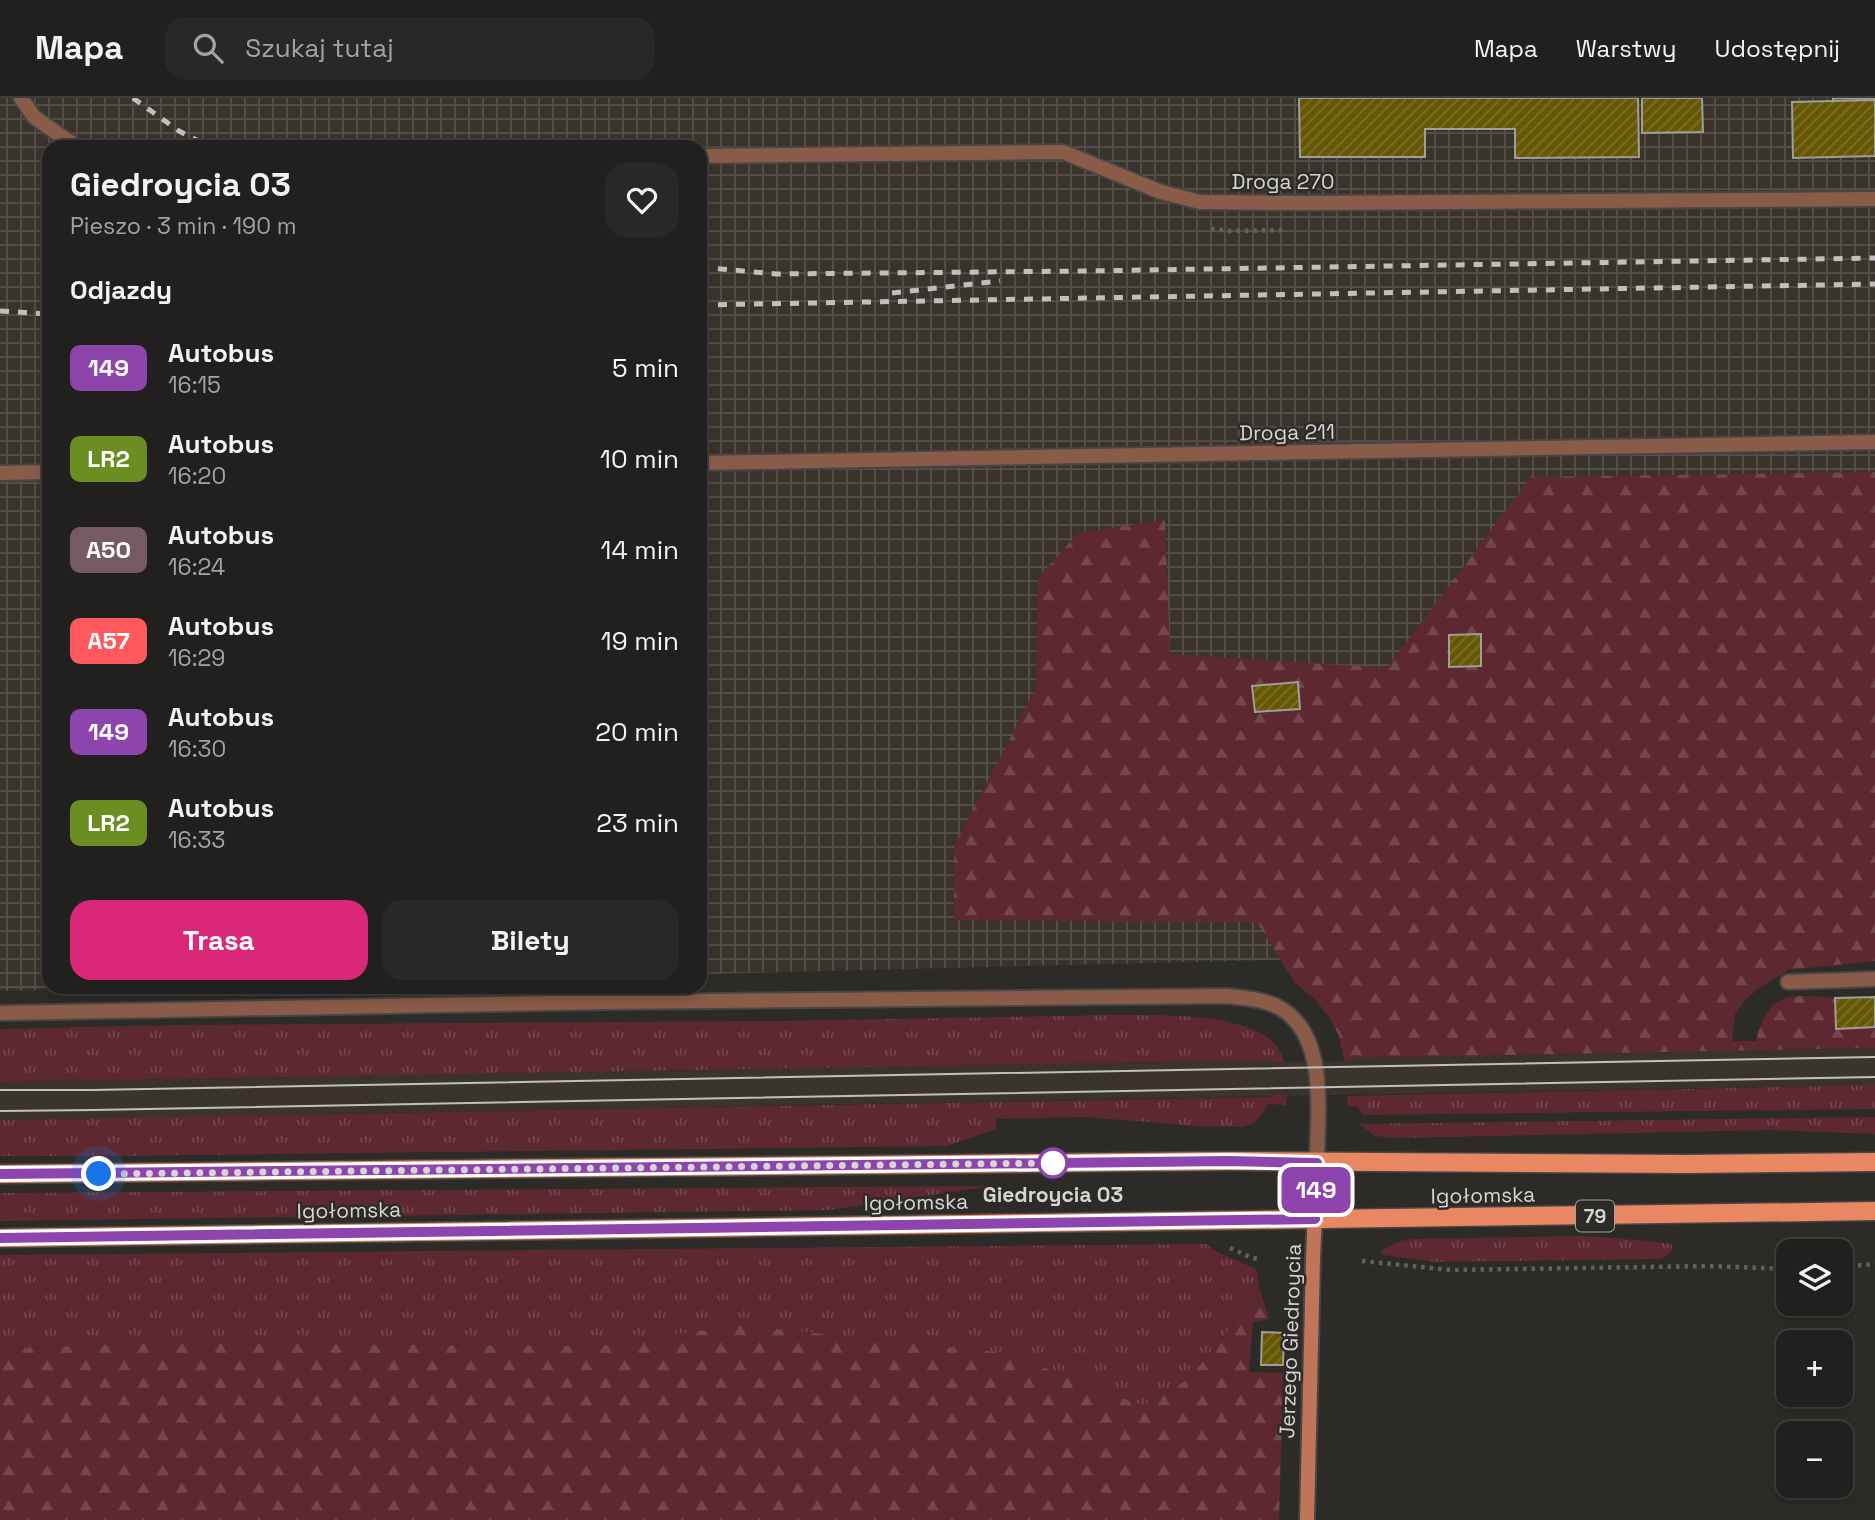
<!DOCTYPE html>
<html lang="pl">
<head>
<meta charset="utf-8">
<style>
	body { margin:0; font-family:"Space Grotesk",sans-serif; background:#2a2827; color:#f1f3f6; height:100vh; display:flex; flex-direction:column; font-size:26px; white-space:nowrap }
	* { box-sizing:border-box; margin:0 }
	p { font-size:23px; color:#a2a3a4 }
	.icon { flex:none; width:38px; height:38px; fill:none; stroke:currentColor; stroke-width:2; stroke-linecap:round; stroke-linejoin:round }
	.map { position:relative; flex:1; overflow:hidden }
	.details { position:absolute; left:42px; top:42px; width:665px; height:854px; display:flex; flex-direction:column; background:#22201e; border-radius:21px; box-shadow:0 4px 10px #0003,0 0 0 2px #3f3e3c }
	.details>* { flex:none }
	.badge { padding:0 14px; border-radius:10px; font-size:24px; line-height:46px }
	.fabs { position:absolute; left:1776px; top:1141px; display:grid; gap:14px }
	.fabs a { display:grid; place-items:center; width:77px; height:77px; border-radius:14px; background:#22201e; box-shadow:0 4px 10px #0003,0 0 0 2px #3f3e3c; font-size:35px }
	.you { position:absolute; width:35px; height:35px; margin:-18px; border:5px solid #fff; border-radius:50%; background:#1a73e8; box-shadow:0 0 0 10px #1a73e833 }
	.map>.badge { position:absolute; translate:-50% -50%; box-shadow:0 0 0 4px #fff }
	h2 { padding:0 28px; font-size:26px; line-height:63px }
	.round { display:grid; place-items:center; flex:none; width:74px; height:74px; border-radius:21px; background:#2a2827 }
	.headline { display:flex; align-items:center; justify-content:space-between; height:119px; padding:0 28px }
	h1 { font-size:33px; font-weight:700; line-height:52px }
	.cta { display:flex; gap:14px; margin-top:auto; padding:14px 28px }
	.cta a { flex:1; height:80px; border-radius:21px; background:#db2777; color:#fff; font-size:28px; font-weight:700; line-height:80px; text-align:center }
	.cta a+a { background:#2a2827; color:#f1f3f6 }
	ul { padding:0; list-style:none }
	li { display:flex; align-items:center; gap:21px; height:91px; padding:0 28px }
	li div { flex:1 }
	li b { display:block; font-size:26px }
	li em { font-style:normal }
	li .badge { min-width:77px; font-weight:700; text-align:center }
	header { display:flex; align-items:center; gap:42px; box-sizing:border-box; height:98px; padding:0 35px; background:#22201e; border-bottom:2px solid #3f3e3c }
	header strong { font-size:33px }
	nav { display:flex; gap:38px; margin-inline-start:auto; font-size:24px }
	.search { width:490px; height:63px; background:#2a2827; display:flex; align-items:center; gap:18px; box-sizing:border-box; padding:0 24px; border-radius:21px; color:#a2a3a4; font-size:26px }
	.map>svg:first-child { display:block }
	.built { fill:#3a332c }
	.industrial { fill:url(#industrial-grid) }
	.grass { fill:url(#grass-tufts) }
	.forest { fill:url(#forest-firs) }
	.building { fill:url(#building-hatch); stroke:#9e9e9a; stroke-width:2 }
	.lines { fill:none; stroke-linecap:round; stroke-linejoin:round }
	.lane-casing { stroke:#484643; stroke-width:18 }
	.secondary-casing { stroke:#484643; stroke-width:18 }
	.primary-casing { stroke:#484643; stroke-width:21 }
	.path { stroke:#63615e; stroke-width:4.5; stroke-dasharray:3.5 5; stroke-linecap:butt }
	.lane { stroke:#8a5b49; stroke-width:14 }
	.secondary { stroke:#c07458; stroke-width:14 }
	.primary { stroke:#e98763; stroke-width:18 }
	.tram { stroke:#c0bfbd; stroke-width:2 }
	.rail { stroke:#c0bfbd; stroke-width:5; stroke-dasharray:9 9; stroke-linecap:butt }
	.line-casing { stroke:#fff; stroke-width:16 }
	.line { stroke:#8e44ad; stroke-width:10 }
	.walk { stroke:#d6d5d3; stroke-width:7; stroke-dasharray:0 12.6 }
	.stop-dot { fill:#fff; stroke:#8e44ad; stroke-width:3.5 }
	.labels { text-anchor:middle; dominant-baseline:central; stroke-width:5; stroke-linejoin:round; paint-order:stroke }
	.shield { fill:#2d2b28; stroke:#a3a2a0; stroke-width:2 }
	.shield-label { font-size:19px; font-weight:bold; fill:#d6d5d3 }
	.street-label { font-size:21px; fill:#d6d5d3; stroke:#2d2b28 }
	.stop-label { font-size:21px; font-weight:bold; fill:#d6d5d3; stroke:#2d2b28 }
</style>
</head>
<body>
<header>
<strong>Mapa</strong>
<div class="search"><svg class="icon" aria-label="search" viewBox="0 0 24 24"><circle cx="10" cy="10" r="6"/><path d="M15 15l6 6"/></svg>Szukaj tutaj</div>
<nav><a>Mapa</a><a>Warstwy</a><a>Udostępnij</a></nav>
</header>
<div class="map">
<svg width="1875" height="1422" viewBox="0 0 1875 1422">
	<defs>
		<pattern id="industrial-grid" width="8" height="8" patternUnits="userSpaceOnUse" patternTransform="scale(1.75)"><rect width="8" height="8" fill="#3a332c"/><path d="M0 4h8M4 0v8" fill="none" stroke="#56504a"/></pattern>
		<pattern id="grass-tufts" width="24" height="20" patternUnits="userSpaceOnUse" patternTransform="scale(1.75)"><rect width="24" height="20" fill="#5d2830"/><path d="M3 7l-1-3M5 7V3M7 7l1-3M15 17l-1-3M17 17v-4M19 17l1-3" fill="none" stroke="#74464d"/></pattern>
		<pattern id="forest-firs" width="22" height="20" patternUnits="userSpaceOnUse" patternTransform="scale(1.75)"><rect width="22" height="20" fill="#5d2830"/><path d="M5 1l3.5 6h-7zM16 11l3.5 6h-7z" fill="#74464d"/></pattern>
		<pattern id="building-hatch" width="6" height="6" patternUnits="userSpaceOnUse" patternTransform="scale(1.75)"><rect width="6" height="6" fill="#665704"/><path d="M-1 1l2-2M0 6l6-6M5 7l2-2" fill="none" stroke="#7b6e28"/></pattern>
	</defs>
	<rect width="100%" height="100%" fill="#2d2b28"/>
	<!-- built -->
	<polygon class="built" points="1875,950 1875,987 0,1022 0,984 1272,962 1272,965 1284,964 1349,963 1349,960"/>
	<!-- industrial -->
	<polygon class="industrial" points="0,0 1875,0 1875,847 700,876 700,49 49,49 49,889 162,889 0,893"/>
	<!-- grass -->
	<g class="grass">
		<path d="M1114,917C1157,918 1274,911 1284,964L1272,965L1271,962L0,984V931L177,927L780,923Z"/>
		<polygon points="1875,987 1875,1011 1364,1017 1356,1008 1348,1008 1347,998"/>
		<polygon points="1273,997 1288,997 1285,1007 1268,1006 1261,1018 1252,1026 1241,1029 1197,1028 1085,1019 996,1021 996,1031 947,1048 114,1058 0,1058 0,1022 1272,999"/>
		<polygon points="1875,1019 1875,1036 1774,1032 1396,1040 1375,1038 1359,1026"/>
		<polygon points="992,1088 829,1112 0,1123 0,1095"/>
		<polygon points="1579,1138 1603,1139 1672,1146 1672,1153 1665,1159 1658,1161 1434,1164 1384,1157 1381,1152 1401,1143 1412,1141"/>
		<polygon points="1206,1146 1217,1154 1256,1171 1260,1192 1189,1281 1143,1308 1006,1255 739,1227 601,1248 155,1245 0,1251 0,1157"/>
	</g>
	<!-- forest -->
	<g class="forest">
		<path d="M1875,374V863L1788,872L1758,891L1745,902L1735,916L1732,943H1756C1768,893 1790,896 1835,900L1836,931L1875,929V950L1350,960L1349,963L1344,962L1339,938L1331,922L1316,902L1295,885L1257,824L954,822V749L1036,590L1038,480L1078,435L1165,422L1170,556L1387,570L1531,379Z"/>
		<polygon points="1260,1192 1269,1221 1253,1224 1249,1274 1283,1275 1279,1422 0,1422 0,1251 155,1245 601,1248 739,1227 1006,1255 1143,1308 1189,1281"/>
	</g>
	<!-- building -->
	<g class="building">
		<polygon points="1299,0 1638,0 1639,59 1515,60 1515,31 1425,31 1425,59 1300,59"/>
		<polygon points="1642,0 1702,0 1703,34 1642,35"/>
		<polygon points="1833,0 1875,0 1875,2 1833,3"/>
		<polygon points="1875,2 1875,58 1793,60 1792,4"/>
		<polygon points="1481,536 1481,568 1449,569 1449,537"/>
		<polygon points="1298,584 1300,611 1255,614 1252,588"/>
		<polygon points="1875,899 1875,929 1836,931 1835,900"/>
		<polygon points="1262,1234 1284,1235 1283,1267 1261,1267"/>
	</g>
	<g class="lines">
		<defs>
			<g id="lane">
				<polyline points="21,0 34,19 74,47 79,49"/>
				<polyline points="700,58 1063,54 1161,94 1200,104 1308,105 1875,101"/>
				<polyline points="700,365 1875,344"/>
				<polyline points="0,375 49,374"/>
				<polyline points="1788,884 1875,881"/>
				<path d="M0,915L604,904L1227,898C1245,900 1264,901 1280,910C1329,938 1317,1017 1317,1065"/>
			</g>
			<polyline id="secondary" points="1307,1422 1313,1161 1317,1065"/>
			<g id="primary">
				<polyline points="0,1076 1228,1063 1686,1066 1875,1064"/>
				<polyline points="0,1140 1875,1113"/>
			</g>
		</defs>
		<!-- lane casing -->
		<use href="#lane" class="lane-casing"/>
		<!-- secondary casing -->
		<use href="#secondary" class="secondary-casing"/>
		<!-- primary casing -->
		<use href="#primary" class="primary-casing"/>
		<!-- path -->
		<g class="path">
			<polyline points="1211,131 1230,133 1286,132"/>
			<polyline points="1230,1150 1252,1160 1261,1161"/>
			<polyline points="1362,1163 1451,1172 1710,1168 1788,1171"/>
			<polyline points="1841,1169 1875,1166"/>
		</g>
		<!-- lane -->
		<use href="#lane" class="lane"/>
		<!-- secondary -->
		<use href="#secondary" class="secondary"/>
		<!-- primary -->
		<use href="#primary" class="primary"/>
		<!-- tram -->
		<g class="tram">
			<polyline points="0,992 92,992 1875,959"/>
			<polyline points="0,1013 94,1012 1875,979"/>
		</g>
		<!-- rail -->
		<g class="rail">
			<polyline points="133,0 179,33 210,49"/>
			<polyline points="700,169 776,176 1087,173 1875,160"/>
			<polyline points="892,195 1000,183"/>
			<polyline points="700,207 1875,186"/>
			<polyline points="0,213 49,216"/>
		</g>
	</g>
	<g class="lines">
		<defs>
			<polyline id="line" points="0,1076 1053,1065 1228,1063 1317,1065 1315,1121 0,1140"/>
		</defs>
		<!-- line casing -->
		<use href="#line" class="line-casing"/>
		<!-- line -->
		<use href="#line" class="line"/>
		<!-- walk -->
		<polyline class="walk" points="99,1076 1053,1065"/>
	</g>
	<!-- markers -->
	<circle class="stop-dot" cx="1053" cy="1065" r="14"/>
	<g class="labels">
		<!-- shield labels -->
		<rect class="shield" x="1576" y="1102.5" width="38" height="31" rx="5"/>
		<g class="shield-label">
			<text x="1595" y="1118">79</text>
		</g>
		<!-- street labels -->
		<g class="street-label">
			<text x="1283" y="83">Droga 270</text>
			<text transform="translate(1287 334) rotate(-1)">Droga 211</text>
			<text transform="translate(1483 1097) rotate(-1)">Igołomska</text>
			<text transform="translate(916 1104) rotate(-1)">Igołomska</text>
			<text transform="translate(349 1112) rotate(-1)">Igołomska</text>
			<text transform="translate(1290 1243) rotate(-88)">Jerzego Giedroycia</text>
		</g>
		<!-- stop labels -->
		<g class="stop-label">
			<text x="1053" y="1096">Giedroycia 03</text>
		</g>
	</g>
</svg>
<div class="fabs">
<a><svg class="icon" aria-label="layers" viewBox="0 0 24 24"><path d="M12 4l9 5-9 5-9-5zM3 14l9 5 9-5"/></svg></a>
<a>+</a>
<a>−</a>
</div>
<div class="you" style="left:99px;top:1076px"></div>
<b class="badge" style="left:1316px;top:1092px;background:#8e44ad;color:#fff">149</b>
<section class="details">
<div class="headline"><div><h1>Giedroycia 03</h1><p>Pieszo · 3 min · 190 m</p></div><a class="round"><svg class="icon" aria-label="heart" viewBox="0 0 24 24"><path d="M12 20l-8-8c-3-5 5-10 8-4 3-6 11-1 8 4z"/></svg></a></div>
<h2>Odjazdy</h2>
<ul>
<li><span class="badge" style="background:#8e44ad;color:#fff">149</span><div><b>Autobus</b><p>16:15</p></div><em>5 min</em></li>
<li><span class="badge" style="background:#6b8e23;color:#fff">LR2</span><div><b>Autobus</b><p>16:20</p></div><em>10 min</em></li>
<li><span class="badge" style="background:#755a61;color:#fff">A50</span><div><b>Autobus</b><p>16:24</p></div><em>14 min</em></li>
<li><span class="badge" style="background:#ff595e;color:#fff">A57</span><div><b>Autobus</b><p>16:29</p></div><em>19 min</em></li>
<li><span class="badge" style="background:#8e44ad;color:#fff">149</span><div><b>Autobus</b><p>16:30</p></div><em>20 min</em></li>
<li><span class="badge" style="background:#6b8e23;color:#fff">LR2</span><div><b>Autobus</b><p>16:33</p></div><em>23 min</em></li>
</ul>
<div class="cta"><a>Trasa</a><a>Bilety</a></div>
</section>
</div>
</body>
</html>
